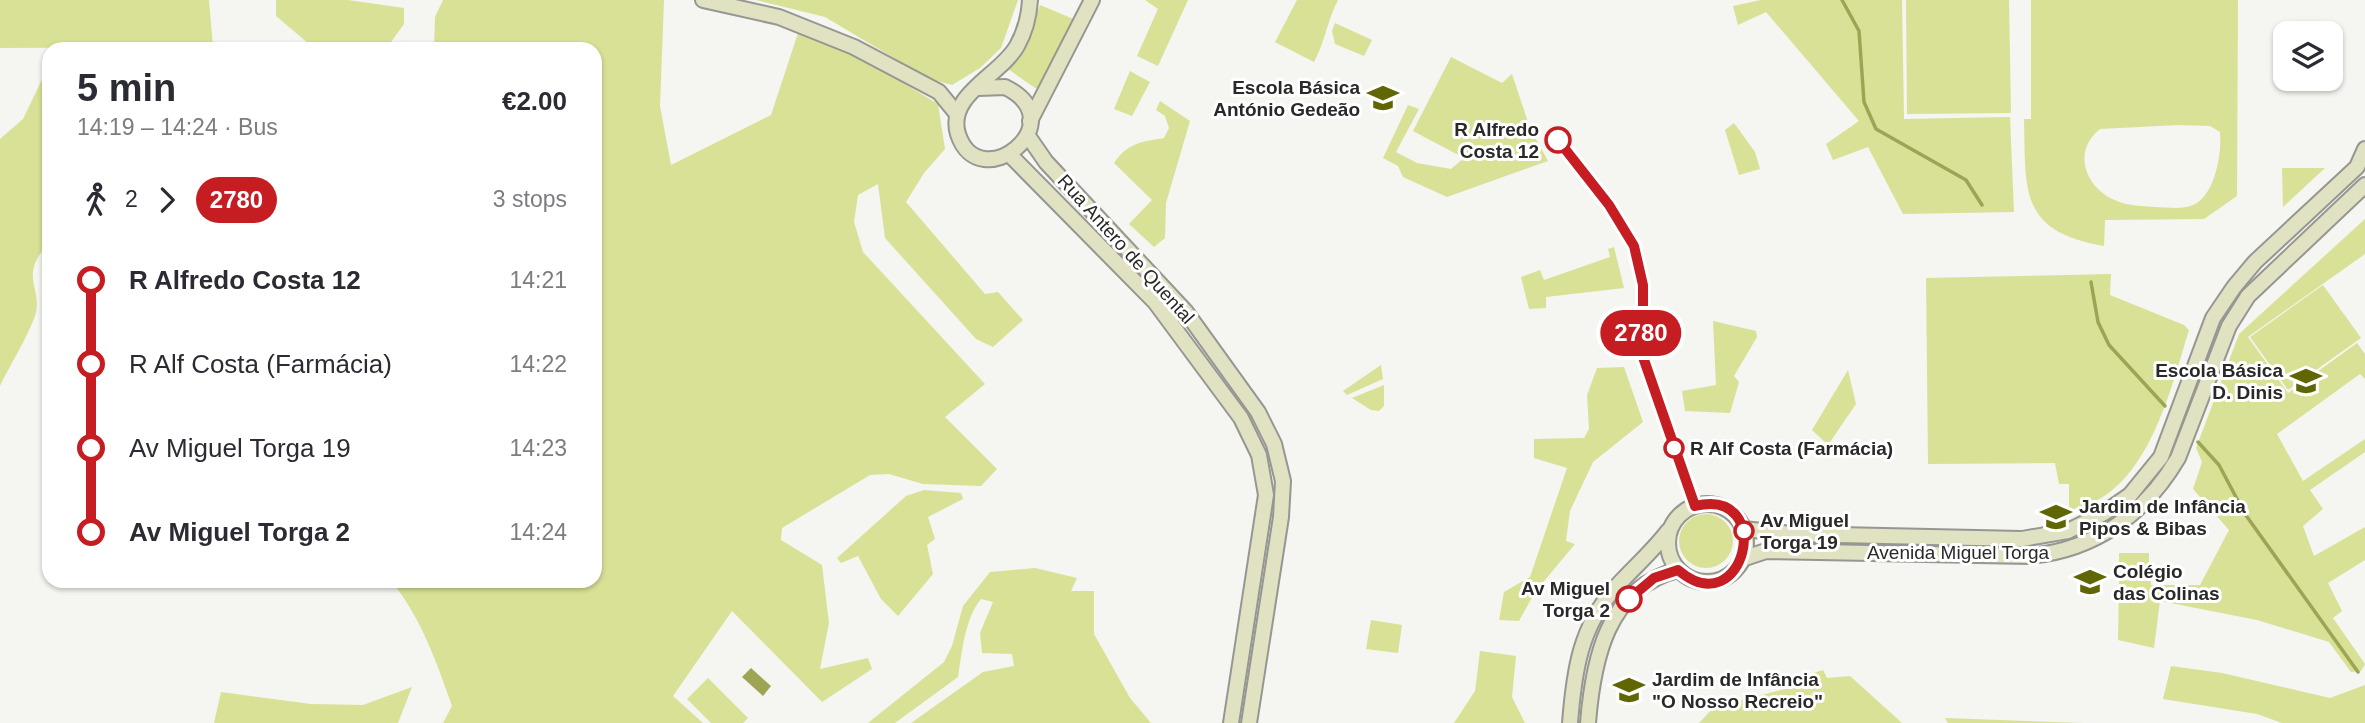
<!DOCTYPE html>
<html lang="en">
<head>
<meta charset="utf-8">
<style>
	body { margin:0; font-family:Arial,sans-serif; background:#f7f7f7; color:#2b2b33; height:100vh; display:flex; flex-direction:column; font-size:26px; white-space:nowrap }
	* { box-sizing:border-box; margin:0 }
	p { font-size:23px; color:#7c7c81 }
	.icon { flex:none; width:38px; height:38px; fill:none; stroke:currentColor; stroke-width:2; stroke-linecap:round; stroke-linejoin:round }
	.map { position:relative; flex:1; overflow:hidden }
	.side { position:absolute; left:42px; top:42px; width:560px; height:546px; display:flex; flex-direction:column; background:#fff; border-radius:21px; box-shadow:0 2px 5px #0004 }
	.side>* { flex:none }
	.badge { padding:0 14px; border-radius:23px; font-size:24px; line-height:46px }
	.controls { position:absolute; left:2273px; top:21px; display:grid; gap:14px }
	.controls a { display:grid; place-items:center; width:70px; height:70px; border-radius:14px; background:#fff; box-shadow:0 2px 5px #0004; font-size:35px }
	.map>.badge { position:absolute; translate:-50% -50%; box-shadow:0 0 0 4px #fff }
	.legs { display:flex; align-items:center; gap:10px; height:77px; padding:0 35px; font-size:23px }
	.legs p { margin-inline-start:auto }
	.headline { display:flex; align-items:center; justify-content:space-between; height:119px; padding:0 35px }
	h1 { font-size:38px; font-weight:700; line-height:52px }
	ul { padding:0 35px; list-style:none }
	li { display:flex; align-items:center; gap:24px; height:84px; font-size:26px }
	li i { display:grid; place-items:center; width:10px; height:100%; margin:0 9px; background:currentColor }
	li i::after { content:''; width:18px; height:18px; margin:-9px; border:5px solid; border-radius:50%; background:#fff }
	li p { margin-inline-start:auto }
	li:first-child i { background:linear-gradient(#0000 50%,currentColor 0) }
	li:last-child i { background:linear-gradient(currentColor 50%,#0000 0) }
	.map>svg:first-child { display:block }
	.green { fill:#d9e197; fill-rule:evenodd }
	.water { fill:#9da555 }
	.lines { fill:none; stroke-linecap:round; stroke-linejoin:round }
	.stream { stroke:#9da555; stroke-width:3.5 }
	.secondary-casing { stroke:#969693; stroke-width:18 }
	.secondary { stroke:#e0e2c1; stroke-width:14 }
	.line-1-casing { stroke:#fff; stroke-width:16 }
	.line-1 { stroke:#c61d23; stroke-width:10 }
	.stop-1-dot { fill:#fff; stroke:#c61d23; stroke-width:3.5 }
	.labels { text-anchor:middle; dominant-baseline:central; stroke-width:6; stroke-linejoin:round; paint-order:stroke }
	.poi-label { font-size:19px; font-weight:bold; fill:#292928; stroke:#fff; text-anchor:start }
	.stop-label { font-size:19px; font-weight:bold; fill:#292928; stroke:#fff; text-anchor:end }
	.street-label { font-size:19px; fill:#292928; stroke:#fff }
</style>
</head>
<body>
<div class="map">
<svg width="2365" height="723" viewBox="0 0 2365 723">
	<rect width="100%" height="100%" fill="#f5f5f1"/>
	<!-- green -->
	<g class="green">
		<polygon points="0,0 209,0 213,47 0,48"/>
		<polygon points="276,0 348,0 404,8 404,24 386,49 315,49 276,16"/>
		<path d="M443,0H664L660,106L671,165L771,115L799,30L867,61L938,104L945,149L924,173L906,202L985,294L998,292L1023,320L993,347L976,339L885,238L878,184L858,195L854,222L863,252L985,384L945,417L997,469L981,486L923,484L889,474L870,475L782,528L781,540L822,565L829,623L820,669L868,658L872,669L822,702L732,611L673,696L703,723H443L452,706C436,661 421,617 391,581H595V49H434L435,17Z"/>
		<polygon points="756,0 1018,0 1001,48 980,68 952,85 933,80 914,70 825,17"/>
		<polygon points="1145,0 1188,0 1158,66 1137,56 1158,9"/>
		<path d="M1297,0H1338C1327,21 1325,42 1314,62L1275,42Z"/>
		<polygon points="1761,0 1902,0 1904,119 2010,117 2014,212 1903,214 1868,147 1833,160 1826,144 1859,121 1766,12 1738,25 1733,6"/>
		<polygon points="1906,0 2009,0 2011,113 1907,114"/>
		<path d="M2031,0H2238L2237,196L2204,219L2105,220L2104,246C2019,231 2026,192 2024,119H2031ZM2178,125L2210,126L2220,132C2222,153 2215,196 2193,205C2182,210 2167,207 2155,207C2142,206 2129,206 2117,201C2086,189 2071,152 2100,129Z"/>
		<polygon points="1040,5 1076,20 1043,88 1035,88 1008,69 1031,30"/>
		<polygon points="1335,23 1372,40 1364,56 1335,44 1332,31"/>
		<polygon points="1451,57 1502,83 1512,74 1530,128 1548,161 1447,197 1403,177 1398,166 1383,158 1408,105 1419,109 1396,152 1417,163 1451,169 1464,158 1413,131"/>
		<path d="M49,65V243C17,277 44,288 35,316C26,340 11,363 0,386V139L23,119Z"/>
		<polygon points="1130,71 1150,82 1132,116 1114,109"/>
		<path d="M1160,101L1190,121L1166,203L1165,238L1154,247L1129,224L1152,200L1114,163C1129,142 1141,142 1164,138L1169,128L1165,116L1156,110Z"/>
		<polygon points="1734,123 1755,152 1760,169 1739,175 1725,130"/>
		<polygon points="2282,168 2325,168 2283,207"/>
		<polygon points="2365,219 2365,254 2248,337 2288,393 2357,343 2365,354 2365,379 2360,374 2277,434 2303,481 2365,439 2365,452 2310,490 2323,509 2303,526 2314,556 2365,527 2365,560 2328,583 2342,611 2333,618 2365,664 2361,671 2351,672 2329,642 2257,620 2160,601 2154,648 2118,640 2119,580 2151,581 2151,585 2200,585 2229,530 2193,489 2202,462 2196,448 2239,334"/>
		<polygon points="1614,247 1624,288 1546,297 1546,308 1529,309 1521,277 1540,270 1544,280 1610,257 1608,249"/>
		<path d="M2111,274L2110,295L2184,325L2189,330C2170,392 2146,498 2069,510V484H2059L2055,463L1928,464L1926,278Z"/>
		<polygon points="2323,285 2361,338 2288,390 2250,337"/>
		<polygon points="1713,321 1756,331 1757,337 1734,376 1739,382 1730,413 1685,411 1682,391 1716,385"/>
		<polygon points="1381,365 1383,379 1347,395 1343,391"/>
		<polygon points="1624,367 1643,422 1593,462 1570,511 1566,541 1575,544 1535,592 1519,621 1499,620 1504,592 1530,577 1567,468 1534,458 1534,439 1584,438 1589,429 1587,395 1597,368"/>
		<polygon points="1848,370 1856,404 1828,445 1812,430"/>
		<polygon points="1384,385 1384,406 1379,411 1371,410 1352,398"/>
		<polygon points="924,490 961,493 963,499 928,517 935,539 927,545 933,574 898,616 881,599 858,556 841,563 837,558 906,496"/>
		<circle cx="1706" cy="541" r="27"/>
		<rect x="2119" y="553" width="30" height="16"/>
		<path d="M1035,568L1077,578L1071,591H1094V634L1130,698L1151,723H911L983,672L1014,666L1012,654L982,653L980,633L993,602L981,599C965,618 962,652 958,677L895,723H868L944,662L952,646L963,606L990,572Z"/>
		<polygon points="1371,620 1402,625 1398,653 1366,649"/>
		<polygon points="1480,651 1516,656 1512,697 1525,723 1454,723 1475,691"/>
		<polygon points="2171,666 2222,673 2330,698 2365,685 2365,723 2282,723 2257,714 2163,699"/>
		<polygon points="1823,670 1827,678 1850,676 1902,723 1699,723 1714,707 1804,684 1804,676"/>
		<polygon points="708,678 748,718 743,723 711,723 687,699"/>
		<polygon points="412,687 398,723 214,723 221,692 311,704 363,705"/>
		<polygon points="1945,718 2084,723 1948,723"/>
	</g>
	<!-- water -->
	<polygon class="water" points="751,668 771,686 763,696 742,677"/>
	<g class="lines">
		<!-- stream -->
		<g class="stream">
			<polyline points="1842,0 1859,31 1864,102 1876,129 1966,180 1982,205"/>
			<polyline points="2091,282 2098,322 2109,345 2165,406"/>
			<polyline points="2198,442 2219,465 2245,514 2358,672"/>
		</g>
		<defs>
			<g id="secondary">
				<polyline points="703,0 779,17 854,47 939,92 957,114"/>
				<path d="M979,88L1005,87C1077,122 979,199 958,134C946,95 1001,75 1017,46C1025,32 1029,16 1030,0"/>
				<polyline points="1030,121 1092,0"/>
				<polyline points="1028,136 1046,162 1186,312 1258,412 1274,444 1283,481 1281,517 1249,723"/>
				<polyline points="1010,155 1155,302 1241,418 1259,455 1266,495 1231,723"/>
				<circle cx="1707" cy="543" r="39"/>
				<polyline points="1743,529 1792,534 2022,539 2068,531 2104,513 2130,495 2161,457 2213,318 2234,287 2255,262 2357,167 2365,149"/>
				<path d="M1742,559L1766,551L2030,556C2095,550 2145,514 2178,458L2229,326L2248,296L2365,185"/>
				<path d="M1570,723C1574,672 1580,626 1616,587C1634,567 1652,552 1668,531"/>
				<path d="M1588,723C1593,660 1607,588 1678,570"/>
			</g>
		</defs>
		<!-- secondary casing -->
		<use href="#secondary" class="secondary-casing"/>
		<!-- secondary -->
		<use href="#secondary" class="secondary"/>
	</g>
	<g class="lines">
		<defs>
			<path id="line-1" d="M1558,140L1609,205L1634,246L1643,285V357L1695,506C1777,486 1745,627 1678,570L1654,578L1629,599"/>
		</defs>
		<!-- line-1 casing -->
		<use href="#line-1" class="line-1-casing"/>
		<!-- line-1 -->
		<use href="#line-1" class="line-1"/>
	</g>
	<!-- icons -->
	<defs>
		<symbol id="school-bare" viewBox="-9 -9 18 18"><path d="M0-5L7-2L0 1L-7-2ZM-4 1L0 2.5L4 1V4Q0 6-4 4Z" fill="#606604" stroke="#fff" stroke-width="2.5" paint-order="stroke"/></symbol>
	</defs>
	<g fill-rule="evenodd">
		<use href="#school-bare" x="1361" y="76" width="44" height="44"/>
		<use href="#school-bare" x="2284" y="359" width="44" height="44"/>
		<use href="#school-bare" x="2034" y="495" width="44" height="44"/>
		<use href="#school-bare" x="2068" y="560" width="44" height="44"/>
		<use href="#school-bare" x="1607" y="668" width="44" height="44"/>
	</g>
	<!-- markers -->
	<g class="stop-1-dot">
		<circle cx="1558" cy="140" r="12"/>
		<circle cx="1674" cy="448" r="9"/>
		<circle cx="1744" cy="531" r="9"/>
		<circle cx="1629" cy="599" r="12"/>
	</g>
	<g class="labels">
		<!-- poi labels -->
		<g class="poi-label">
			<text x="1360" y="87" text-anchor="end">Escola Básica<tspan x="1360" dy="22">António Gedeão</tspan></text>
			<text x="2283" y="370" text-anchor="end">Escola Básica<tspan x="2283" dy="22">D. Dinis</tspan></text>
			<text x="2079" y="506">Jardim de Infância<tspan x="2079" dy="22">Pipos &amp; Bibas</tspan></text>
			<text x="2113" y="571">Colégio<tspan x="2113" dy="22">das Colinas</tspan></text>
			<text x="1652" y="679">Jardim de Infância<tspan x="1652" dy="22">"O Nosso Recreio"</tspan></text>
		</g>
		<!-- stop labels -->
		<g class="stop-label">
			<text x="1539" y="129">R Alfredo<tspan x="1539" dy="22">Costa 12</tspan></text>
			<text x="1690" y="448" text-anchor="start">R Alf Costa (Farmácia)</text>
			<text x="1760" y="520" text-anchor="start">Av Miguel<tspan x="1760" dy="22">Torga 19</tspan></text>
			<text x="1610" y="588">Av Miguel<tspan x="1610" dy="22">Torga 2</tspan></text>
		</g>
		<!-- street labels -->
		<g class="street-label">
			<text transform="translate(1126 249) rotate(48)">Rua Antero de Quental</text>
			<text x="1958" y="552">Avenida Miguel Torga</text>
		</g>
	</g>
</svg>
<div class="controls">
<a><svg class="icon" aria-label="layers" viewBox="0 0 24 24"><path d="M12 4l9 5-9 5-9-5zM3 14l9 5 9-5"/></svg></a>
</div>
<b class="badge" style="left:1641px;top:333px;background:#c61d23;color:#fff">2780</b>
<section class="side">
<div class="headline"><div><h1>5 min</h1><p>14:19 – 14:24 · Bus</p></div><b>€2.00</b></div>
<div class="legs"><svg class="icon" aria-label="walk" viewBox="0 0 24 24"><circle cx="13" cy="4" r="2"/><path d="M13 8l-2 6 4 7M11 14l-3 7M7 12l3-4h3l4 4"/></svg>2<svg class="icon" aria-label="forward" viewBox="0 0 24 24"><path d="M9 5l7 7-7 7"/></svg><b class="badge" style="background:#c61d23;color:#fff">2780</b><p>3 stops</p></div>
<ul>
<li><i style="color:#c61d23"></i><b>R Alfredo Costa 12</b><p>14:21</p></li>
<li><i style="color:#c61d23"></i><span>R Alf Costa (Farmácia)</span><p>14:22</p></li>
<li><i style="color:#c61d23"></i><span>Av Miguel Torga 19</span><p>14:23</p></li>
<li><i style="color:#c61d23"></i><b>Av Miguel Torga 2</b><p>14:24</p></li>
</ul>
</section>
</div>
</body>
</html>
